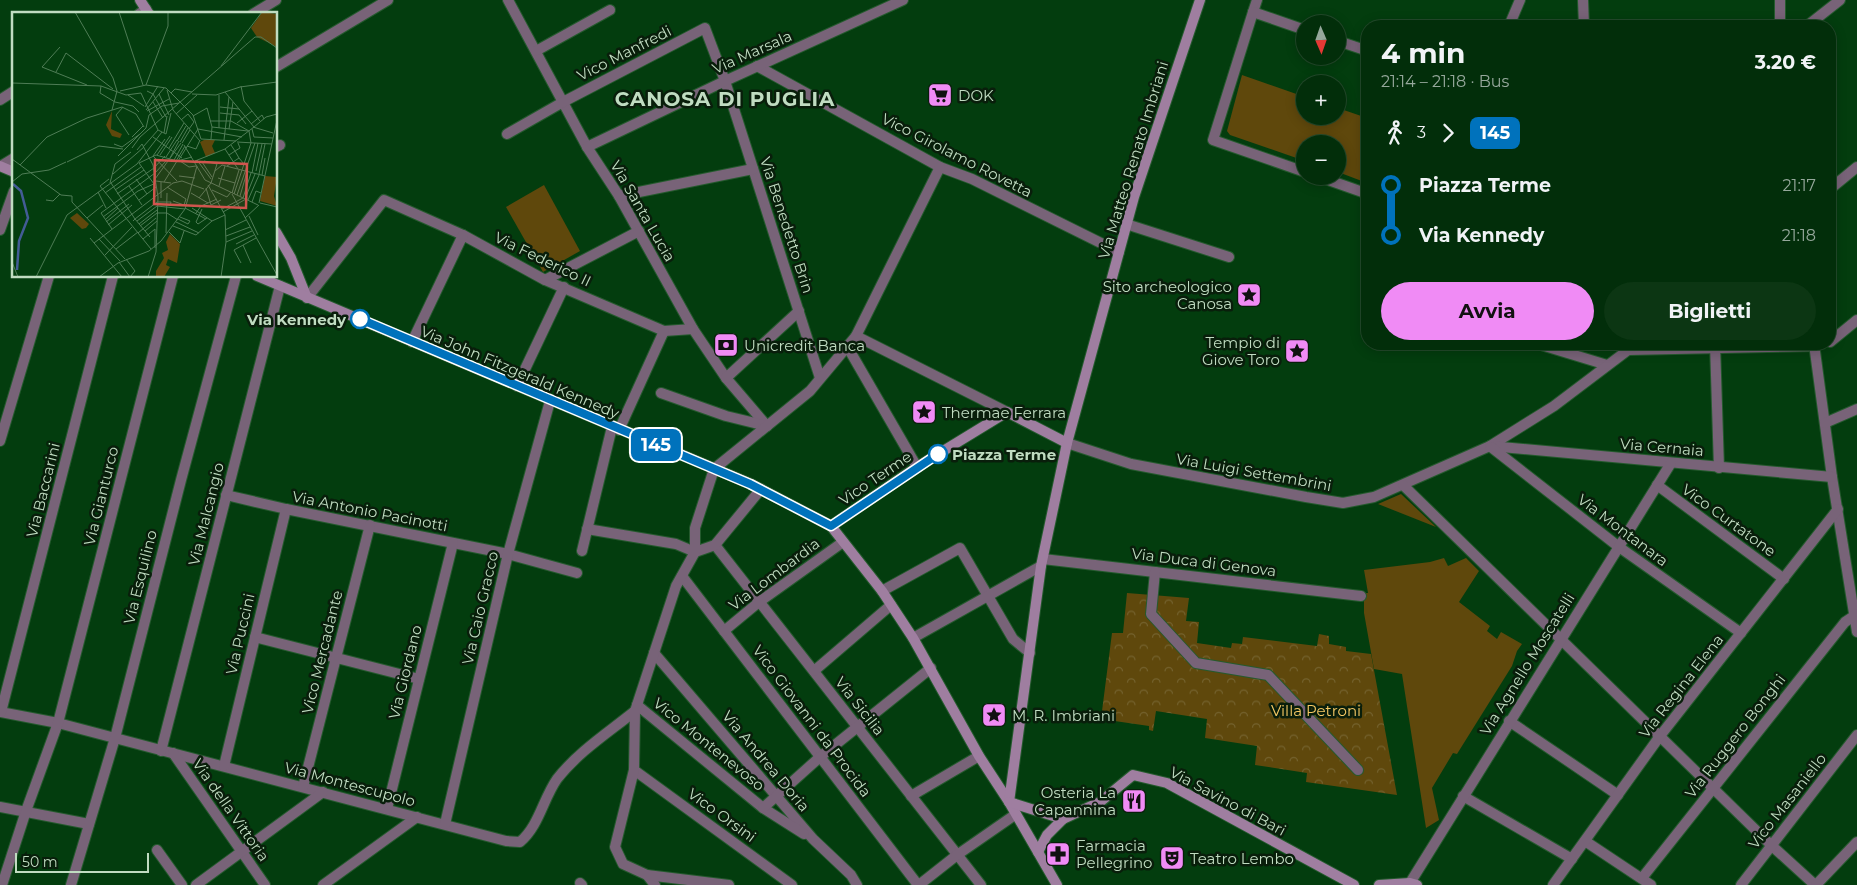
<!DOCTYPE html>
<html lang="it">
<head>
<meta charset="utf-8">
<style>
	body { margin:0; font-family:Montserrat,sans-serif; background:#0c3613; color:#f1f3f6; height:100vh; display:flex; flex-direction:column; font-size:19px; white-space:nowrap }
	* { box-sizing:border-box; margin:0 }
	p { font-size:16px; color:#96a89c }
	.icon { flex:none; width:28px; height:28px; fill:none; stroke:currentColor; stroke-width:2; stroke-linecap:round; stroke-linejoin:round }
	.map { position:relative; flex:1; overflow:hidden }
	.side { position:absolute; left:1361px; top:20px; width:475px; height:330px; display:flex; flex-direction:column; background:#022e0a; border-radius:20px; box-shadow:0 2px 12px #0003,0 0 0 1px #234a2b }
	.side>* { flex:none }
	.badge { padding:0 10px; border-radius:8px; font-size:18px; line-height:32px }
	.needle { width:32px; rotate:178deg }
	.controls { position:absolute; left:1296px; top:15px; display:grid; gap:10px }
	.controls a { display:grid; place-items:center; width:50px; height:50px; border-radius:50%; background:#022e0a; box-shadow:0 2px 12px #0003,0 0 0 1px #234a2b; font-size:25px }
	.scale { position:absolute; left:15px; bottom:12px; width:134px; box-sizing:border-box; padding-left:5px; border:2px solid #c0dcc1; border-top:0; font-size:14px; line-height:18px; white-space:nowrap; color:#c0dcc1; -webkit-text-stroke:4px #091e0b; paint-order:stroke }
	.map>.badge { position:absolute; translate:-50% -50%; box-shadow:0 0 0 2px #fff }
	.legs { display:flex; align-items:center; gap:8px; height:55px; padding:0 20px; font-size:16px }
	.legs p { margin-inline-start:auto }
	.head { display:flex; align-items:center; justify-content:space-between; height:85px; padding:0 20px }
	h1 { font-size:28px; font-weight:700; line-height:38px }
	.primary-button { display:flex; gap:10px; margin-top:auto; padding:10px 20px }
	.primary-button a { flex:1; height:58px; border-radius:30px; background:#f08bf5; color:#111; font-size:20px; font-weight:700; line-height:58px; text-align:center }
	.primary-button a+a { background:#0c3613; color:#f1f3f6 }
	ul { padding:0 20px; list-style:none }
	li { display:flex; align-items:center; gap:18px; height:50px; font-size:19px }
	li i { display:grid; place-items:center; width:8px; height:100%; margin:0 6px; background:currentColor }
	li i::after { content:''; width:12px; height:12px; margin:-6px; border:4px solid; border-radius:50%; background:#022e0a }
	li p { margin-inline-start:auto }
	li:first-child i { background:linear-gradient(#0000 50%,currentColor 0) }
	li:last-child i { background:linear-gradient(currentColor 50%,#0000 0) }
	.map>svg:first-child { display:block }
	.green { fill:#5f480c }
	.forest { fill:url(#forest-crowns) }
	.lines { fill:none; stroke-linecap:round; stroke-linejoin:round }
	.street-casing { stroke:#255a2e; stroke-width:12 }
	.secondary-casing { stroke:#255a2e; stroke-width:12 }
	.street { stroke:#786378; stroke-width:10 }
	.secondary { stroke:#9f7ea0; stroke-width:10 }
	.line-1-casing { stroke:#fff; stroke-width:11 }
	.line-1 { stroke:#0072bc; stroke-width:8 }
	.stop-1-dot { fill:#fff; stroke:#0072bc; stroke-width:2.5 }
	.labels { text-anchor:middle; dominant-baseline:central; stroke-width:5; stroke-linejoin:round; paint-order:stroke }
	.street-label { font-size:15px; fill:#c0dcc1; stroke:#091e0b }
	.poi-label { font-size:15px; fill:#c0dcc1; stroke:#091e0b; text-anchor:start }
	.stop-label { font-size:15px; font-weight:bold; fill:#c0dcc1; stroke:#091e0b; text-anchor:end }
	.park-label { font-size:15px; fill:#f5c864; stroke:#091e0b }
	.district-label { font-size:20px; font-weight:bold; letter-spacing:1px; fill:#c0dcc1; stroke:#091e0b }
	.inset-river { fill:none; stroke:#435c96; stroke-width:2.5 }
	.inset-road { fill:none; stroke:#4f7d56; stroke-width:1 }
	.view { fill:#d0554e; fill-opacity:0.15; stroke:#d0554e; stroke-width:2.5 }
	.inset-edge { fill:none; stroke:#c0dcc1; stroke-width:2.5 }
</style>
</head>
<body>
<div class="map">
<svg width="1857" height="885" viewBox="0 0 1857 885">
	<defs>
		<pattern id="forest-crowns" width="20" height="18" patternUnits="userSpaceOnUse" patternTransform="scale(1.25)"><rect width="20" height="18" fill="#5f480c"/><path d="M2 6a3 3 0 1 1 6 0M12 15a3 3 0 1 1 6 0" fill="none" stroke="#74622e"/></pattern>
	</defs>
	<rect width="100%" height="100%" fill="#033d0e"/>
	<!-- green -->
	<g class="green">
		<polygon points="1242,75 1305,97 1305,116 1338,116 1338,108 1367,118 1367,183 1338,172 1338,144 1305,144 1305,161 1230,135 1227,131"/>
		<polygon points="544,185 580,251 543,272 506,207"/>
		<polygon points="1401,494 1436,527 1378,504"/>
		<polygon points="1444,558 1448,566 1466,558 1479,571 1459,602 1490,626 1487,631 1497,639 1501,632 1522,644 1517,651 1512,666 1457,754 1453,753 1432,788 1439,820 1426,828 1402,674 1374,669 1364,613 1364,593 1368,593 1364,570 1430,562"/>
	</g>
	<!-- forest -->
	<polygon class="forest" points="1127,593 1189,598 1186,621 1199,622 1197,643 1231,648 1232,643 1242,644 1243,637 1317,646 1319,634 1329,636 1329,644 1346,647 1346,651 1371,654 1397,795 1306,782 1307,773 1255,765 1257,746 1205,738 1207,719 1156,711 1153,731 1149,730 1149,726 1101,719 1112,633 1123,633"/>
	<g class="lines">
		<defs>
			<g id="street">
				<polyline points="508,0 587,147 619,196 693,329 726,378 767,426"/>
				<polyline points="1583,0 1584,26"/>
				<polyline points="1780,0 1780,26"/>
				<polyline points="1253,12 1257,0"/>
				<polyline points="139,14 146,9"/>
				<polyline points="253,14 276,0"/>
				<polyline points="1509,26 1520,0"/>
				<polyline points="1807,26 1840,0"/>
				<polyline points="1305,30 1253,12 1213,140 1305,172"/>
				<polyline points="1338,41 1368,51"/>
				<polyline points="536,51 610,10"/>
				<polyline points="757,66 940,167 972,179 1119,252"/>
				<polyline points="276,67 388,0"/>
				<polyline points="0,100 14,91"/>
				<polyline points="507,134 563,102 705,28 725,81 820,378"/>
				<polyline points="276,147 280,145"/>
				<polyline points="587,147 725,81 903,0"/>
				<polyline points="1,166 14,158"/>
				<polyline points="1317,176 1368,194"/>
				<polyline points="1830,189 1857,167"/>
				<polyline points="619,196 753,169"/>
				<polyline points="1126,224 1229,257"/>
				<polyline points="0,230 14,191"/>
				<polyline points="545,280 639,231"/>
				<polyline points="307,298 384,200 463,235 545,280 664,331 693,329"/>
				<polyline points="856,336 1007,412"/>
				<polyline points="412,342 463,235"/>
				<polyline points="1830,342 1857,320"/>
				<polyline points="1538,344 1607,365"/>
				<polyline points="1715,344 1719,468"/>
				<polyline points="1814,344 1832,477 1857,632"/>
				<polyline points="847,346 917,467"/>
				<polyline points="1628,350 1815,346"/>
				<polyline points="726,378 799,311"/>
				<polyline points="517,386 564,287"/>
				<polyline points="661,393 726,416 767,426"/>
				<polyline points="1825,423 1857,409"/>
				<polyline points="619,430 664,331"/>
				<polyline points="0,441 49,276"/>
				<polyline points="1067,443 1131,464 1306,497 1343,503 1374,497 1490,446 1554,406 1636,344"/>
				<polyline points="1490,446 1832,477"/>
				<polyline points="1491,447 1619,547 1741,633"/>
				<polyline points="1403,485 1771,845 1815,885"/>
				<polyline points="1657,485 1784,579"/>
				<polyline points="226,495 286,509 508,554 577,573"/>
				<polyline points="587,529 676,544 695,552"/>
				<polyline points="715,545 981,885"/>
				<polyline points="582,551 612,427"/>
				<polyline points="695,552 715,545 761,489"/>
				<polyline points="1043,559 1361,596"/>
				<polyline points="1155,572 1151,614 1196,663 1268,675 1358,770"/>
				<polyline points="682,576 918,885"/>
				<polyline points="882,591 960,548 1013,639 1030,653"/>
				<polyline points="724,631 759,602 843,542"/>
				<polyline points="255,637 419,679"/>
				<polyline points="913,638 1041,566"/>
				<polyline points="654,653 813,839 851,875 857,885"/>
				<polyline points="814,671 891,605"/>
				<polyline points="637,705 763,808 804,834"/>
				<path d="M0,712L58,723L506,841L520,842C539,826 543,799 557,779C578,752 609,732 635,711"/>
				<polyline points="1,712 113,276"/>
				<polyline points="1509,721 1618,795"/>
				<polyline points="161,751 280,286"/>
				<polyline points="173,753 265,885"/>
				<polyline points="224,766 286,509"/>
				<polyline points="634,770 792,885"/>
				<polyline points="303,787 370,525"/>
				<polyline points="911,796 979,756"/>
				<polyline points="1463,796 1572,859"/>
				<polyline points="0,807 89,824"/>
				<polyline points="763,808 820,757 931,668"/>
				<polyline points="387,809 453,543"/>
				<polyline points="445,824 508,554 550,401"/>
				<polyline points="1585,841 1651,885"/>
				<polyline points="157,850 182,885"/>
				<polyline points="647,875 655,885"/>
				<polyline points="1642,878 1845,622 1857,614"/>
				<polyline points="580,883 582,885"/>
				<polyline points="1410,883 1671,463"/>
				<polyline points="2,885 26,811 58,723 173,276"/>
				<polyline points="71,885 115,738 181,480 236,276"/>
				<polyline points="196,885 323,792"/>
				<polyline points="323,885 417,817"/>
				<polyline points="729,885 647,875 623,864 615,847 634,770 635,711 676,586 695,552 695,528 714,469 810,391 856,336 940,167"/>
				<polyline points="919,885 957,855 1016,814"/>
				<polyline points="1553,885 1660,736 1838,509"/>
				<polyline points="1741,885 1857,735"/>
				<polyline points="1816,885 1857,842"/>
			</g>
			<g id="secondary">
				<polyline points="140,0 149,14"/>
				<polyline points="0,166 14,172"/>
				<polyline points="276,232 291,258 307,298"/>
				<polyline points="257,276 751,484 831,526 882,591 913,638 979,756 1009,802 1057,885"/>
				<polyline points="831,526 917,467 1007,412 1067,443"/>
				<polyline points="1009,802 1041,566 1067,443 1134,197 1200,0"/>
				<polyline points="1009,802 1063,819 1100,802 1133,775 1167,783 1354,885"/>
				<polyline points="1038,852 1047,835 1063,819"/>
				<polyline points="1379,885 1410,883 1417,885"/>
			</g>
		</defs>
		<!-- street casing -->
		<use href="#street" class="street-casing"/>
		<!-- secondary casing -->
		<use href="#secondary" class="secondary-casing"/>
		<!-- street -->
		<use href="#street" class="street"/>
		<!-- secondary -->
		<use href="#secondary" class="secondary"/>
	</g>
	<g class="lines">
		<defs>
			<polyline id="line-1" points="360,319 750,484 831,526 938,454"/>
		</defs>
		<!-- line-1 casing -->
		<use href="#line-1" class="line-1-casing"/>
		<!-- line-1 -->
		<use href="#line-1" class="line-1"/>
	</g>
	<!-- icons -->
	<defs>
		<symbol id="supermarket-square" viewBox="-11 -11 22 22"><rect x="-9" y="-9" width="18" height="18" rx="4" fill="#f08bf5" stroke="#091e0b"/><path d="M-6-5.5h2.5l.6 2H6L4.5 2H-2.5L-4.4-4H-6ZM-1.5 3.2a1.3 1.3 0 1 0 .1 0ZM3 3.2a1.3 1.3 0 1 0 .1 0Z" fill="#111"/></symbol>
		<symbol id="sight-square" viewBox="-11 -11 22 22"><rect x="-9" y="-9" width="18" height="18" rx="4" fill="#f08bf5" stroke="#091e0b"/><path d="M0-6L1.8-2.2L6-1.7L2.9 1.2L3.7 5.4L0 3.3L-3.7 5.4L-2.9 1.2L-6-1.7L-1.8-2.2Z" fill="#111"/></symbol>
		<symbol id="bank-square" viewBox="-11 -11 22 22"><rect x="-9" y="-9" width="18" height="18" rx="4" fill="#f08bf5" stroke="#091e0b"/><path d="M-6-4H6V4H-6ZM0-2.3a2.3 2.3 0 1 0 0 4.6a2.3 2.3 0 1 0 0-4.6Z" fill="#111"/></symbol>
		<symbol id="restaurant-square" viewBox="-11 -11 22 22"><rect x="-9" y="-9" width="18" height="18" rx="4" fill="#f08bf5" stroke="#091e0b"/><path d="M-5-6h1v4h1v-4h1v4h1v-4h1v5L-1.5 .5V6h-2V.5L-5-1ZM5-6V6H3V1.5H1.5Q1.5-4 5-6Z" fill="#111"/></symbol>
		<symbol id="pharmacy-square" viewBox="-11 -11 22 22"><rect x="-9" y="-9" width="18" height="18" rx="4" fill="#f08bf5" stroke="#091e0b"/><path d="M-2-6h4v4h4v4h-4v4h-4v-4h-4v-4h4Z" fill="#111"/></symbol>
		<symbol id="theatre-square" viewBox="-11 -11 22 22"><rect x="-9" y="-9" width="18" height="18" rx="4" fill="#f08bf5" stroke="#091e0b"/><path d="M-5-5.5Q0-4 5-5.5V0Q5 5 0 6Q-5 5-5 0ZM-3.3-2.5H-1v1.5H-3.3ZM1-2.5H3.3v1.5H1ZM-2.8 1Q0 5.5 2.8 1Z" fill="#111"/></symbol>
	</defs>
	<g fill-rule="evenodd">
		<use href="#supermarket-square" x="926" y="81" width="28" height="28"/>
		<use href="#sight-square" x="1235" y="281" width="28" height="28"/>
		<use href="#bank-square" x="712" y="331" width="28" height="28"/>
		<use href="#sight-square" x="1283" y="337" width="28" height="28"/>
		<use href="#sight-square" x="910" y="398" width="28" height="28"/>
		<use href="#sight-square" x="980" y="701" width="28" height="28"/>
		<use href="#restaurant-square" x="1120" y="787" width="28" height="28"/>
		<use href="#pharmacy-square" x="1044" y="840" width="28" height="28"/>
		<use href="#theatre-square" x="1158" y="844" width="28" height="28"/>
	</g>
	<!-- markers -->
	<g class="stop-1-dot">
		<circle cx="360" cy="319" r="9"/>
		<circle cx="938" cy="454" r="9"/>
	</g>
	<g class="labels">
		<!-- street labels -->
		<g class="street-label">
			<text transform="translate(752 52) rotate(-24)">Via Marsala</text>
			<text transform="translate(624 53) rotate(-27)">Vico Manfredi</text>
			<text transform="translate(957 155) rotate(27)">Vico Girolamo Rovetta</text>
			<text transform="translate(1133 160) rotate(-73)">Via Matteo Renato Imbriani</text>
			<text transform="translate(643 211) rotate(60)">Via Santa Lucia</text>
			<text transform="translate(787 225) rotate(72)">Via Benedetto Brin</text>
			<text transform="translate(543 259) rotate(26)">Via Federico II</text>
			<text transform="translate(520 372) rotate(23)">Via John Fitzgerald Kennedy</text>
			<text transform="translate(1662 447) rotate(5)">Via Cernaia</text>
			<text transform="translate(1254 472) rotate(10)">Via Luigi Settembrini</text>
			<text transform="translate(875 478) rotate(-34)">Vico Terme</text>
			<text transform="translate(43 490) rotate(-76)">Via Baccarini</text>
			<text transform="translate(101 496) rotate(-76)">Via Gianturco</text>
			<text transform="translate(370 511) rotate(11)">Via Antonio Pacinotti</text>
			<text transform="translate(206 514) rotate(-76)">Via Malcangio</text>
			<text transform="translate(1729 520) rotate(36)">Vico Curtatone</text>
			<text transform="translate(1623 530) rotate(37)">Via Montanara</text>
			<text transform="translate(1204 562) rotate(7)">Via Duca di Genova</text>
			<text transform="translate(774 574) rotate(-37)">Via Lombardia</text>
			<text transform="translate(140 577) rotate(-76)">Via Esquilino</text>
			<text transform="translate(480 608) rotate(-77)">Via Caio Gracco</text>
			<text transform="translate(240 634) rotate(-77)">Via Puccini</text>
			<text transform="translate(322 652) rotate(-76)">Vico Mercadante</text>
			<text transform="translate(1527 664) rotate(-58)">Via Agnello Moscatelli</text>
			<text transform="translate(405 672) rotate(-76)">Via Giordano</text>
			<text transform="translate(1681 686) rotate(-52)">Via Regina Elena</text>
			<text transform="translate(860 706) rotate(52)">Via Sicilia</text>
			<text transform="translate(812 721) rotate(53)">Vico Giovanni da Procida</text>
			<text transform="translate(1735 736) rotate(-52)">Via Ruggero Bonghi</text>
			<text transform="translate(709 744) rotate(39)">Vico Montenevoso</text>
			<text transform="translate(766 761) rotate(50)">Via Andrea Doria</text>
			<text transform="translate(350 784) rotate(15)">Via Montescupolo</text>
			<text transform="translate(1228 801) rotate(28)">Via Savino di Bari</text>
			<text transform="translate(1787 801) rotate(-52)">Vico Masaniello</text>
			<text transform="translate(231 810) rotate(55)">Via della Vittoria</text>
			<text transform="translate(722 815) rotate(36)">Vico Orsini</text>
		</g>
		<!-- poi labels -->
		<g class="poi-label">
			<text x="958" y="95">DOK</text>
			<text x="1232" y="286" text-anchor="end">Sito archeologico<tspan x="1232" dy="17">Canosa</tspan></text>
			<text x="1280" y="342" text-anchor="end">Tempio di<tspan x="1280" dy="17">Giove Toro</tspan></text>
			<text x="744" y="345">Unicredit Banca</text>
			<text x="942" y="412">Thermae Ferrara</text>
			<text x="1012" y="715">M. R. Imbriani</text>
			<text x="1116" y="792" text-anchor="end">Osteria La<tspan x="1116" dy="17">Capannina</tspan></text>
			<text x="1076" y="845">Farmacia<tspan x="1076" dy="17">Pellegrino</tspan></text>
			<text x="1190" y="858">Teatro Lembo</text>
		</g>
		<!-- stop labels -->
		<g class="stop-label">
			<text x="346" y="319">Via Kennedy</text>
			<text x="952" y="454" text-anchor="start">Piazza Terme</text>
		</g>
		<!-- park labels -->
		<g class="park-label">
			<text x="1316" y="710">Villa Petroni</text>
		</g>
		<!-- district labels -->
		<g class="district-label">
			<text x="725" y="99">CANOSA DI PUGLIA</text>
		</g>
	</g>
	<!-- overview -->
	<g transform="translate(12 12)">
		<rect width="265" height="265" fill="#033d0e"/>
		<path d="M253,164L265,165L262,184L265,194L248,189ZM65,201L77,212L74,216L70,217L58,206Z" fill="#5f480c"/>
		<path d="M100,99L99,117L110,122L108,126L100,124L94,113ZM192,128H203L200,134L203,141L194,145L188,130ZM158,222L168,232L165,251L156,247L154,253L158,255L152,265H144V259L152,246L150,241L156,238L154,230Z" fill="#5f480c"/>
		<path d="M250,0L265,2V35L245,25L239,16Z" fill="#5f480c"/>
		<path class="inset-river" d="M1,172L9,179L16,206L7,229L5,258"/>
		<path class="inset-road" d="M63,0L101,66L105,79M107,0L131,73M48,35L30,55L75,73M209,54L250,0M44,60L54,41L101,77M0,71L89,74L114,83L129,81L146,118M134,73L156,14V0M89,74L88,81L103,90M229,74L232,89M155,78L161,98L188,129M108,79L134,73L154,76L181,103L189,127M135,79L141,82L154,105M159,81L163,77L180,80M147,82L157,103M180,82L204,83L228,75L265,70M116,83L132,94M207,83V116M232,89L248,109M103,90L121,94L127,100M141,90L151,106M111,95L104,103L117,123M133,95L146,74M208,95L227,97M100,98L105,79M134,98L152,76M135,99L157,87M208,101L227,103L234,112M124,102L132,115M164,102L185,83M181,104L195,96L200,115L199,127M169,108L176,102L182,110L177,117M198,109H219L237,119M225,111L240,99M239,112L250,103L252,107M200,115L236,119M241,115L261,121M242,115L254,105L265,102M217,117L221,90M240,117L242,125L261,126M146,118L154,122L159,101M152,121L155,104M120,125L131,114M141,125L170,146M153,127L141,144L165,169M189,127L224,129M212,128L217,85M165,129L174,114M168,130L176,116M225,130L260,132M170,131L178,118M102,132L110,135L128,122M172,133L193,168L246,193M219,133L223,139L228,136L226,131M175,134L184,137L188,128M131,135L146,118M120,136L128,125L243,25H249L265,36M157,136L172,111M213,137L226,157M125,138L130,132L141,153L146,185L144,240L136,265M145,143L158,124M148,143L160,125M217,143L223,139L227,146M106,144L134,116L137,103L150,94L167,91M154,145L165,128M158,146L167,129M0,147L49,183L60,184V190L113,247M162,148L171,132M185,148L199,167M164,149L173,134M166,149L186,117L230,125M168,149L177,155L184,154M183,149L213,137L242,115L213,80M55,150L87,134L111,137M190,150L200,165M127,151L144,143L165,149L180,145M127,151L142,172M8,153L35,125L75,106L110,95L124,102M215,154L227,146L232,152M203,159L210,153L253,164M244,159L250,132M240,161L246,131M101,162L132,135M247,162L253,132M250,163L253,146M167,164L183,166M206,166L223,171M97,167L88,174L139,237M124,167L135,182M143,167L169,131M144,169L159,171M0,170L10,162L37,158L54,150M152,170L165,149M98,171L103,152L119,140M99,171L123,207L121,209M196,173L213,203L214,230L209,265M117,174L130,193M207,174L213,154M155,175L174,187L172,193L161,189M194,176L199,193L209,188M103,178L132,158M200,178L215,185L219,180M86,180L94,196M93,181L129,155M179,181L196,191M220,181L227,158M105,182L142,156L153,144M220,182L265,263M222,182L239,131L237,119M225,183L243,131M228,184L235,160M149,186V170M187,186L199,171L205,152L192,149M233,187L243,162M34,188L41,189L48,182M127,188L144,175M236,188L247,163M145,190H159L158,194M240,190L244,179L249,181M247,191L265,108M248,191L265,195M145,194L173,197M173,196L194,207M180,196L200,209M190,197L184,210L186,212L195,206M210,197L231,186L239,161M211,200L234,187M145,201H155L166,208M184,201L189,194L205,187M237,204L246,223M91,205L126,179L144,171M75,206L91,193M233,206L247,193M166,207L176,212L178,209L168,205M93,208L106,196M125,209L145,194M94,210L117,192M164,210L187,221M127,212L145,198M96,213L120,193M128,214L145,201M161,214L184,223L200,209L213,203M100,217L89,201L143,161L154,149M213,218L234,208M133,219L145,209M157,220L168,231L172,219M126,221L144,206M154,221L155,181M214,224L238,215M138,225L123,207L145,190M78,226L110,265M87,227L108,249M131,227L143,217M214,230L240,219M82,231L161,171L170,169L192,177M224,232L242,223M231,233L239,251M143,236V217M104,237L126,220M93,243L120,215M114,247L123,259L118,265M0,250L6,265M107,250L118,265M229,251L222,238L244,226M24,265L55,203L125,152L150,120M87,265L106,251L137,239L149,229L173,197L185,154"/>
		<path class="view" d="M143,148L235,152L234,196L142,192Z"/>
		<rect width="265" height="265" class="inset-edge"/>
	</g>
</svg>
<div class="controls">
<a><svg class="needle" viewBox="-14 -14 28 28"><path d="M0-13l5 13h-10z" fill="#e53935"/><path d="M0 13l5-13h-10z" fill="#96a89c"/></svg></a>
<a>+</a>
<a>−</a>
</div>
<div class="scale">50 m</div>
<b class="badge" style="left:656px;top:445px;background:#0072bc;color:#fff">145</b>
<section class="side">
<div class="head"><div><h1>4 min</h1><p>21:14 – 21:18 · Bus</p></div><b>3.20 €</b></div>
<div class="legs"><svg class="icon" aria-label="walk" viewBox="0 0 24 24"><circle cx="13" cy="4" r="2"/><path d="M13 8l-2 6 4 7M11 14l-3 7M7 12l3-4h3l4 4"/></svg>3<svg class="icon" aria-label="forward" viewBox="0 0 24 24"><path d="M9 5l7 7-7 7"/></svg><b class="badge" style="background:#0072bc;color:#fff">145</b></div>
<ul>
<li><i style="color:#0072bc"></i><b>Piazza Terme</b><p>21:17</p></li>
<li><i style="color:#0072bc"></i><b>Via Kennedy</b><p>21:18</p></li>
</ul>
<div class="primary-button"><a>Avvia</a><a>Biglietti</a></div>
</section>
</div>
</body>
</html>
